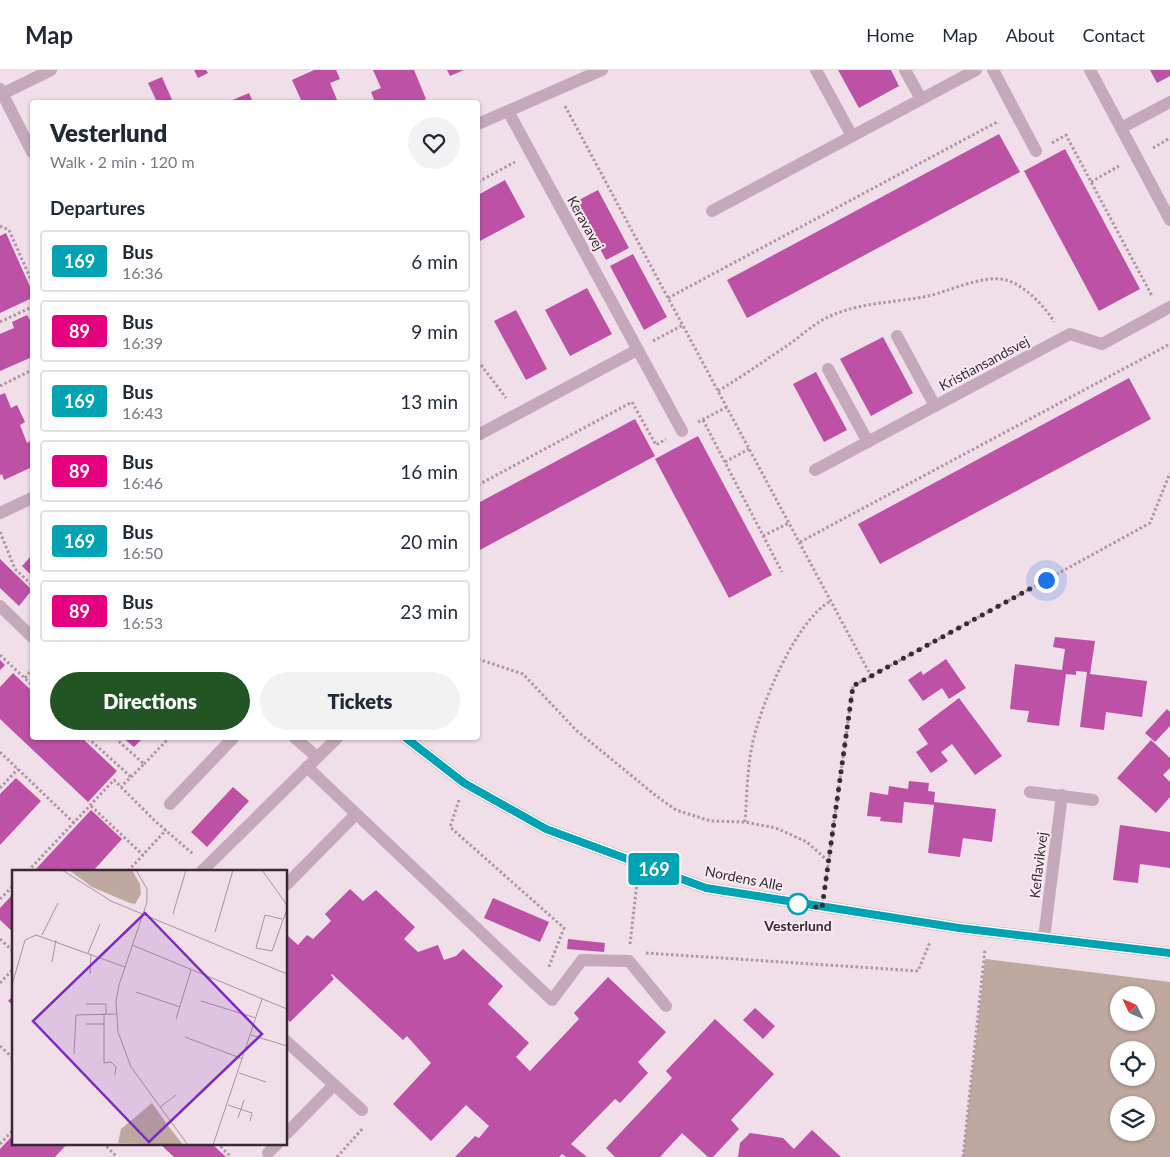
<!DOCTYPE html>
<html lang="en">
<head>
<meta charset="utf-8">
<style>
	body { margin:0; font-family:Lato,sans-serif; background:#f2f2f3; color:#1f2937; height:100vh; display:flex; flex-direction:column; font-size:19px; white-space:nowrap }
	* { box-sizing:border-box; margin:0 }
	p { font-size:16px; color:#747a83 }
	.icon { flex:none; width:28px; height:28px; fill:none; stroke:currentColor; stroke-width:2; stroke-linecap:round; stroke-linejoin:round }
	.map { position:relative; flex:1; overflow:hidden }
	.details { position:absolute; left:30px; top:30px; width:450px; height:640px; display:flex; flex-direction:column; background:#fff; border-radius:5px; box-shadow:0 1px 4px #0004 }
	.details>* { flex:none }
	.badge { padding:0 10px; border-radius:4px; font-size:18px; line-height:32px }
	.needle { width:32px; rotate:314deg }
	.controls { position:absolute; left:1110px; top:916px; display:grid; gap:10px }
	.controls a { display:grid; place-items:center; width:45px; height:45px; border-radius:50%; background:#fff; box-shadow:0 1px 4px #0004; font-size:25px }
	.you { position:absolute; width:25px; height:25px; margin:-12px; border:4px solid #fff; border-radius:50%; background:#1a73e8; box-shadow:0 0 0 8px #1a73e833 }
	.map>.badge { position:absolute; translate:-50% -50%; box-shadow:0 0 0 2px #fff }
	h2 { padding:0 20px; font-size:19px; line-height:45px }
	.round { display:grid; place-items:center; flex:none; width:52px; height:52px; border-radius:26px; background:#f2f2f3 }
	.head { display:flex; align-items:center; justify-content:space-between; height:85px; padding:0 20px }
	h1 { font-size:24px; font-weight:800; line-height:38px }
	.button { display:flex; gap:10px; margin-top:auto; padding:10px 20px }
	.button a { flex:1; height:58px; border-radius:30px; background:#225424; color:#fff; font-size:20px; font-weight:800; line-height:58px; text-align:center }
	.button a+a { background:#f2f2f3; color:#1f2937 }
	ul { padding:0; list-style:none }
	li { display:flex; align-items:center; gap:15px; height:62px; margin:0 10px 8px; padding:0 10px; border:2px solid #e0e1e3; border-radius:5px }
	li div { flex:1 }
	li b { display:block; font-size:19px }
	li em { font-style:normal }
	li .badge { min-width:55px; font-weight:700; text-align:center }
	header { display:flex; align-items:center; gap:30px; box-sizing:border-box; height:70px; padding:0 25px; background:#fff; border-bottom:1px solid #e0e1e3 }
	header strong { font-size:24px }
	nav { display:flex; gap:28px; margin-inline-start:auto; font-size:18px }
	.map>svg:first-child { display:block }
	.green { fill:#bea89f; fill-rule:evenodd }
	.building { fill:#bc51a6 }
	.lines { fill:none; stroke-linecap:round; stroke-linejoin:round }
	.path { stroke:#b395a8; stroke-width:3; stroke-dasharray:2.5 2.5; stroke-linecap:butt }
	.minor { stroke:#c5a8b9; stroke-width:12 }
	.line-casing { stroke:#fff; stroke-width:11 }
	.line { stroke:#00a3b4; stroke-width:8 }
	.walk { stroke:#362a33; stroke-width:5; stroke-dasharray:0 9 }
	.stop-dot { fill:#fff; stroke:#00a3b4; stroke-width:2.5 }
	.labels { text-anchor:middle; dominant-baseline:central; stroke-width:4; stroke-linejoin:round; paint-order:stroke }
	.street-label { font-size:14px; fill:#362a33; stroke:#f8eaf1 }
	.stop-label { font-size:14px; font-weight:bold; fill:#362a33; stroke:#f8eaf1 }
	.inset-road { fill:none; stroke:#a696a0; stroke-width:1 }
	.view { fill:#7b2cbf; fill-opacity:0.15; stroke:#7b2cbf; stroke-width:2.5 }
	.inset-edge { fill:none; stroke:#362a33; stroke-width:2.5 }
</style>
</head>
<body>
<header>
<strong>Map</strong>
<nav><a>Home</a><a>Map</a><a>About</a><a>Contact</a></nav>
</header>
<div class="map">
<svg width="1170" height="1087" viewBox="0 0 1170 1087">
	<rect width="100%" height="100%" fill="#f0dee8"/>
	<!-- green -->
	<path class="green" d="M985,889L1170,912V1087H963ZM1119,925H1146V952H1119ZM1119,980H1146V1008H1119ZM1119,1035H1146V1062H1119Z"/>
	<!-- building -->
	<g class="building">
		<polygon points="194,0 206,0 208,3 198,8"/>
		<polygon points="314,0 336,0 340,9 330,13 338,32 302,32 292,10"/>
		<polygon points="373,0 414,0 426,29 419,32 375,32 371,22 381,18"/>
		<polygon points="447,0 464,0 450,6"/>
		<polygon points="838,0 891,0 899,16 859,38"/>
		<polygon points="1150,0 1170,0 1170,6 1157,13"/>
		<polygon points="162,7 173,32 157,32 148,13"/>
		<polygon points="249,23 253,32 228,32"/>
		<polygon points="999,64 1020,102 747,248 727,210"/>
		<polygon points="1065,79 1140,219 1099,241 1024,101"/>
		<polygon points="505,110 525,147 478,172 478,125"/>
		<polygon points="598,120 629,178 606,190 575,132"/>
		<polygon points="6,163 32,221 32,228 0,243 0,166"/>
		<polygon points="633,184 667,247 644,260 610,196"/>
		<polygon points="587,218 612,264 570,286 545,240"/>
		<polygon points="516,240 547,299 526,310 494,251"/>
		<polygon points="27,245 30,250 32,249 32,287 0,301 0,264 14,258 12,252"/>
		<polygon points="883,267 913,323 871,346 840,289"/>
		<polygon points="816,302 847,360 824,372 793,314"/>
		<polygon points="1129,308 1151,349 880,494 858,454"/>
		<polygon points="5,323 11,338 17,335 25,352 20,355 27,373 32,370 32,397 4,410 2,404 0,405 0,325"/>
		<polygon points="635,349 655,386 478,481 478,433"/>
		<polygon points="698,366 772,505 729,528 655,389"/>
		<polygon points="32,485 32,506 22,496"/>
		<polygon points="0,489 32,520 19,536 0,518"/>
		<polygon points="1055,567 1095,571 1090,604 1147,611 1142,647 1106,642 1104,660 1080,657 1087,602 1076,601 1076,605 1066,604 1059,656 1027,652 1029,641 1010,639 1015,594 1062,600 1065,579 1053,577"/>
		<polygon points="946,589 966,618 949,629 942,618 923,631 908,610 921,601 923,605"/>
		<polygon points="0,590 5,595 0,600"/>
		<polygon points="13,603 32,621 32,668 82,668 117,701 88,732 0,649 0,617"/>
		<polygon points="959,628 1002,686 975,705 952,674 941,682 948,691 931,703 916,682 928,674 918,659"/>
		<polygon points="1167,639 1170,642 1170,656 1155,672 1145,663"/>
		<polygon points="123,668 143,668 134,677"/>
		<polygon points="1151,670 1170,688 1170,698 1163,705 1170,712 1170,727 1156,743 1117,708"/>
		<polygon points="16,708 41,731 0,775 0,724"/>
		<polygon points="909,711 929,713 928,721 935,722 934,732 996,739 992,772 963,768 960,787 928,783 934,735 904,732 902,753 880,751 881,747 867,746 870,722 888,725 889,716 908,719"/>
		<polygon points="233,717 249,731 207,777 191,762"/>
		<polygon points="91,740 122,769 93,801 34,801"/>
		<polygon points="1120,755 1170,762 1170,798 1140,794 1138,813 1113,810"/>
		<polygon points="350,819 363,831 376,820 415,857 404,869 418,882 438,875 444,890 456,886 463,879 503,916 488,934 529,973 516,987 530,1001 579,949 574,943 608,907 666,962 638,992 648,1003 620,1033 615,1029 571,1074 587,1087 566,1087 562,1084 559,1087 455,1087 475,1066 479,1068 489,1056 466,1035 431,1071 393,1034 431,993 407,966 403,970 332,904 331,905 334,909 290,952 286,948 286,868 288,866 298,875 307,865 313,869 331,851 325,844"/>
		<polygon points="14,823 14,863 0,850 0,838"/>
		<polygon points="493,828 549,852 540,872 484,848"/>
		<polygon points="568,869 605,873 604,882 567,879"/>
		<polygon points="14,925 14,936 8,931"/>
		<polygon points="755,938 775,956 763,969 743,950"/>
		<polygon points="715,949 774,1004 731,1050 739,1059 713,1087 708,1087 682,1063 660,1087 615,1087 606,1078 672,1008 666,1001"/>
		<polygon points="812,1060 841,1087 738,1087 740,1073 750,1063 783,1068 794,1079"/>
		<polygon points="14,1064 14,1073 68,1073 55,1087 0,1087 0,1079"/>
		<polygon points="159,1073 211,1073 226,1087 174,1087"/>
	</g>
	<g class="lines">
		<!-- path -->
		<g class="path">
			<polyline points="565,36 871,606"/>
			<polyline points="1052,73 1066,65 1152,226"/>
			<polyline points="1153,78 1170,68"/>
			<polyline points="478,112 515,92"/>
			<polyline points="1091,112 1119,96"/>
			<polyline points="0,156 9,160 32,212"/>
			<polyline points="668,228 997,52 998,54"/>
			<polyline points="0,252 32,237"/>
			<polyline points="653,271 683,255"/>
			<polyline points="478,291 506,328"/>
			<polyline points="0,316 32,300"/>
			<path d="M718,321C741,307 763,292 785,277C799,268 813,254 828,247C860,232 894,233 928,226C950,221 984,204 1006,210C1024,215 1045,236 1054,252"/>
			<polyline points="703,350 782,502"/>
			<polyline points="698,352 727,337"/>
			<polyline points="725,392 749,379"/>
			<polyline points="478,415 632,332 656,375 666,369"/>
			<polyline points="0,462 15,499 32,515"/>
			<polyline points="763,466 789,453"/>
			<polyline points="800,472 1170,274"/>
			<polyline points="0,585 32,615"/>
			<polyline points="478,589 523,604 576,660 655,725 676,740 711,751 745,752 776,758 807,772 828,791"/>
			<polyline points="25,608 32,599"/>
			<polyline points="88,668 131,707"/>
			<polyline points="115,668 144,694 121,717"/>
			<polyline points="0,682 74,753"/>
			<polyline points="144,694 169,668"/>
			<polyline points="0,718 18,699"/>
			<polyline points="459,730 450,757 564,858 548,899"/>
			<polyline points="91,736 143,785"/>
			<path d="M745,752C747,727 747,700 752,676C759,638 797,548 831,531"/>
			<polyline points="28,801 114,710 155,751 193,784"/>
			<polyline points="128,801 166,760"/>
			<polyline points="825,817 853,616 1150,453 1170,403"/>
			<polyline points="0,829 14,815"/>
			<polyline points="0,869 14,882"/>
			<polyline points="630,874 637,813"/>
			<polyline points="646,883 918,901 930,872"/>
			<polyline points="0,913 14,898"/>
			<polyline points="0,976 14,989"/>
			<polyline points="103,1073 117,1087"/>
			<polyline points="217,1073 231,1087"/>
			<polyline points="0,1074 14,1059"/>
			<polyline points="337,1087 363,1058"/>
			<polyline points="963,1087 985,879"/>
		</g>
		<!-- minor -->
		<g class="minor">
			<polyline points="816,0 852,66"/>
			<polyline points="905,0 921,29"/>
			<polyline points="993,0 1036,81"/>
			<polyline points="1090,0 1170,150"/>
			<polyline points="0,19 32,82"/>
			<polyline points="0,25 51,0"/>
			<polyline points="508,41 682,361"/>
			<polyline points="478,54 602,0"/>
			<polyline points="1121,58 1170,32"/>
			<polyline points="712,141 976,0"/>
			<polyline points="897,266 935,336"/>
			<polyline points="828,299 868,372"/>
			<polyline points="478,365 637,280"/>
			<polyline points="815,400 1070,264 1102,274 1170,237"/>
			<polyline points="0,443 32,428"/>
			<polyline points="0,536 32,567"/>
			<polyline points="295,668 317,687"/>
			<polyline points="406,668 464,713 546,759 706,818 959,858 1170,883"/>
			<polyline points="307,697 552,930 582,890 629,891 666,936"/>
			<polyline points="1030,722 1093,730"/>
			<polyline points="170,734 233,668"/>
			<polyline points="202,801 337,668"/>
			<polyline points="286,815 356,744"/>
			<polyline points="1044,868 1062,725"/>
			<polyline points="286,971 362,1040"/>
			<polyline points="286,1064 334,1015"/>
			<polyline points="268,1083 278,1073"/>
		</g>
	</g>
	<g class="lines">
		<defs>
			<polyline id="line" points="406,668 464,713 546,759 706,818 959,858 1170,883"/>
		</defs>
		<!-- line casing -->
		<use href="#line" class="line-casing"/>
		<!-- line -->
		<use href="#line" class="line"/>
		<!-- walk -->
		<polyline class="walk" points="798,834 822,838 853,616 1046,510"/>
	</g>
	<!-- markers -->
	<circle class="stop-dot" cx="798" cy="834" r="10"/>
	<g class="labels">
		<!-- street labels -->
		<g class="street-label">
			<text transform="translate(586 153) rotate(61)">Keravavej</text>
			<text transform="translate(984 293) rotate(-28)">Kristiansandsvej</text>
			<text transform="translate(1038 795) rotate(-83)">Keflavikvej</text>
			<text transform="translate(744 808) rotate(11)">Nordens Alle</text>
		</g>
		<!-- stop labels -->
		<g class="stop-label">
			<text x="798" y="855">Vesterlund</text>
		</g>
	</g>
	<!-- overview -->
	<g transform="translate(12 800)">
		<rect width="275" height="275" fill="#f0dee8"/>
		<path d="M57,0H120L128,14L129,24L123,34L118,33L80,17ZM140,233L154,253L171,275L106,273L109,259Z" fill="#bea89f"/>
		<path class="inset-road" d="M50,0L99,31L275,104M124,0L135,19V32L107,115L104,131L106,162L119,197L176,275M250,0L275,35M161,44L174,0M270,49L253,45L244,78L260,81L275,39M203,62L221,0M30,65L46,33M120,75L275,139M76,83L88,54M40,92L44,70M78,104L79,84M0,115L13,70L24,65L113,97M124,122L168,137M189,131L244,148M74,134H94V144M92,144V193L99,192L104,197L103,205M164,149L179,100M74,154H92M239,165L275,176M173,167L231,189M62,184L64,145L104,144M227,203L254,212M216,235L240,243L238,251M148,237L164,225M226,248L232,230M201,275L250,129"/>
		<path class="view" d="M133,43L250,164L137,272L21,151Z"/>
		<rect width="275" height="275" class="inset-edge"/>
	</g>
</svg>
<div class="controls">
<a><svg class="needle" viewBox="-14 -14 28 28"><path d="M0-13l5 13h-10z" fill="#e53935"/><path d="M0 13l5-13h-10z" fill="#747a83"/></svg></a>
<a><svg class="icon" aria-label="locate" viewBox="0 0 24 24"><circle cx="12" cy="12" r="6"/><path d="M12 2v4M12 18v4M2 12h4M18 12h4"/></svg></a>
<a><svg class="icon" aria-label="layers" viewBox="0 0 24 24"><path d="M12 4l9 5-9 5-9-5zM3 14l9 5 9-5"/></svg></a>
</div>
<div class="you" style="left:1046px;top:510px"></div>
<b class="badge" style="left:654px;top:799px;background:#00a3b4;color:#fff">169</b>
<section class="details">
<div class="head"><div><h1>Vesterlund</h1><p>Walk · 2 min · 120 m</p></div><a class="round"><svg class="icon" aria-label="heart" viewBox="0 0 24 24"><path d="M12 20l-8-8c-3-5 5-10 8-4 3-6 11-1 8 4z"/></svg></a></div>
<h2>Departures</h2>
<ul>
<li><span class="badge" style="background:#00a3b4;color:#fff">169</span><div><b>Bus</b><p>16:36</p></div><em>6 min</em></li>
<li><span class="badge" style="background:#e6007e;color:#fff">89</span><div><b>Bus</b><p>16:39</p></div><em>9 min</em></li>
<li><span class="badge" style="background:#00a3b4;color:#fff">169</span><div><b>Bus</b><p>16:43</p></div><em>13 min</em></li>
<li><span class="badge" style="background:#e6007e;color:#fff">89</span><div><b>Bus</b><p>16:46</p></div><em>16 min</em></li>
<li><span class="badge" style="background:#00a3b4;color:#fff">169</span><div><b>Bus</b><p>16:50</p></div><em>20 min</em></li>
<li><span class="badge" style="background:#e6007e;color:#fff">89</span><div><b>Bus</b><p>16:53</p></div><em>23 min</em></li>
</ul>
<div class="button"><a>Directions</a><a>Tickets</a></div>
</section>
</div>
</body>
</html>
